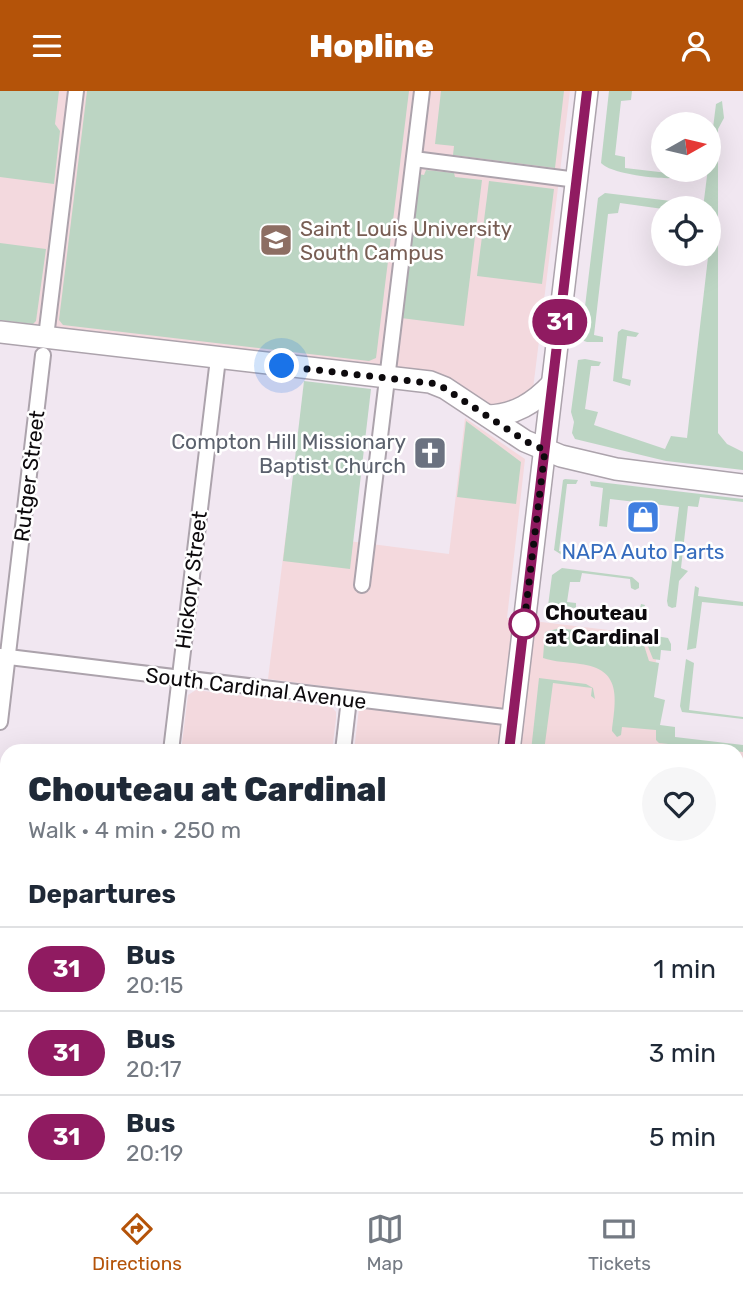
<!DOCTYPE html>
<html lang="en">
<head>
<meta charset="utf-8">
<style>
	body { margin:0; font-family:Rubik,sans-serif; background:#f6f6f7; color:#1f2937; height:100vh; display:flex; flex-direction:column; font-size:26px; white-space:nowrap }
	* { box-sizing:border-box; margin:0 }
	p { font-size:23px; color:#747a83 }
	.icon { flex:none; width:38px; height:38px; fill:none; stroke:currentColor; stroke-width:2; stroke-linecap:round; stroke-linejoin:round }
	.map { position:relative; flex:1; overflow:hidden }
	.sheet { position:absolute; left:0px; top:653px; width:744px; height:450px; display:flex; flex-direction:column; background:#fff; border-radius:21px 21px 0 0; box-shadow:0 7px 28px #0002 }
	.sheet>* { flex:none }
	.badge { padding:0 14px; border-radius:23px; font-size:24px; line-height:46px }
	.needle { width:46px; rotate:82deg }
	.buttons { position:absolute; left:651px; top:21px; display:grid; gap:14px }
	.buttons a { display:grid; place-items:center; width:70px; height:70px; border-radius:50%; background:#fff; box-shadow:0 7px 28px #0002; font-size:35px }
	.you { position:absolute; width:35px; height:35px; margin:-18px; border:5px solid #fff; border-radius:50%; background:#1a73e8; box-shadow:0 0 0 10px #1a73e833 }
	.map>.badge { position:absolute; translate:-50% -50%; box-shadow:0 0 0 4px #fff }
	h2 { padding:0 28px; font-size:26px; line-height:63px }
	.round { display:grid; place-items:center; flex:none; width:74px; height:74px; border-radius:37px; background:#f6f6f7 }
	.headline { display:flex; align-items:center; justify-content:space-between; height:119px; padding:0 28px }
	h1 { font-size:33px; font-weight:800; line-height:52px }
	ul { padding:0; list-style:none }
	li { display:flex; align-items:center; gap:21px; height:84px; padding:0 28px; border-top:2px solid #e0e1e3 }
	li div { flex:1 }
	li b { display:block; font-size:26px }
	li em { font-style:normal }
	li .badge { min-width:77px; font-weight:700; text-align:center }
	header { display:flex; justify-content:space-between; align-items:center; height:91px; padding:0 28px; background:#b45309; color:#fff; font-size:32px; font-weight:800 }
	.tab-bar { display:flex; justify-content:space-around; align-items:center; height:98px; border-top:2px solid #e0e1e3; background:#fff; font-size:19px; color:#747a83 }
	.tab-bar a { display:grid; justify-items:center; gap:4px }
	.tab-bar .active { color:#b45309 }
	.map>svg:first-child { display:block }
	.industrial { fill:#f4d9dd }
	.education { fill:#f3d9de }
	.green { fill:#bcd5c3 }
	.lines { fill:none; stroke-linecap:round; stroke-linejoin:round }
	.minor-casing { stroke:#aca3ac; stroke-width:18 }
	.secondary-casing { stroke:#aca3ac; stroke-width:24 }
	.minor { stroke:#fff; stroke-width:14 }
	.secondary { stroke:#fff; stroke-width:21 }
	.line-casing { stroke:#fff; stroke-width:16 }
	.line { stroke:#901b61; stroke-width:10 }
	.walk { stroke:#0d0a0d; stroke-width:7; stroke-dasharray:0 12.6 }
	.stop-dot { fill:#fff; stroke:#901b61; stroke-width:3.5 }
	.labels { text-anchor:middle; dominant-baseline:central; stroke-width:5; stroke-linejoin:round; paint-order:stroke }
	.education-label { font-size:21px; fill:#785e54; stroke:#fff; text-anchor:start }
	.worship-label { font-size:21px; fill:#5b616d; stroke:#fff; text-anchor:end }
	.street-label { font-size:21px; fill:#0d0a0d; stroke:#fff }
	.shop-label { font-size:21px; fill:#366cbe; stroke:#fff }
	.stop-label { font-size:21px; font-weight:bold; fill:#0d0a0d; stroke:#fff; text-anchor:start }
</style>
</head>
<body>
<header><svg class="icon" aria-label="menu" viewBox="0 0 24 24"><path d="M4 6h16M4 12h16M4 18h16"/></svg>Hopline<svg class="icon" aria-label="person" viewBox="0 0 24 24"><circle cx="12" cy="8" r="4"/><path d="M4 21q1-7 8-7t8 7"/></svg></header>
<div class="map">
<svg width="743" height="1101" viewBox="0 0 743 1101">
	<rect width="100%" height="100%" fill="#f1e7f1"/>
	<!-- industrial -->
	<g class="industrial">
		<polygon points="465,327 525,368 507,527 659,545 651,611 662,613 658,649 743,659 743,951 737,1002 737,660 354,660 361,600 268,588 286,442 449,463"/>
		<polygon points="207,1096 726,1096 726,1101 206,1101"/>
	</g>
	<!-- education -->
	<g class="education">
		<polygon points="0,0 570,0 533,298 526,308 492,315 437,282 0,229"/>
		<polygon points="196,599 332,616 336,621 336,628 332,660 181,660 188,604"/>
	</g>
	<!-- green -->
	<g class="green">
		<polygon points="0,0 59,0 55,33 60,40 54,93 0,86"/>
		<polygon points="87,0 409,0 376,267 369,270 63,234 59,229"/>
		<polygon points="441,0 564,0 555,77 453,64 454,55 435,53"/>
		<path d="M609,0H632L631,9L621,10L615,64L625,66V77L668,82L669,79H686C682,84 679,87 672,87C657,88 611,83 601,72Z"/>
		<polygon points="722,10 724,27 718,38 718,342 727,353 743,361 743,379 666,370 575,348 572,342 574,331 571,321 578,269 585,268 601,271 599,275 591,275 585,318 598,321 594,334 665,358 671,345 687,347 712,132 709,131 709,117 703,117 716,13"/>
		<polygon points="426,79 454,82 455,86 482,89 464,235 401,227 418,83 424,84"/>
		<polygon points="489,90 554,98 542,193 477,185"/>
		<polygon points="605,102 671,110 682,117 663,118 620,112 618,122 608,123 594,244 603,246 603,251 587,251 581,249 598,107"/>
		<polygon points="0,152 46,158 36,230 33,233 0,229"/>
		<polygon points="622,238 639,242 636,246 627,245 622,287 631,289 630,295 613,290 618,241"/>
		<polygon points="304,290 371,298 350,478 283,470"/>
		<polygon points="466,330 521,371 516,413 457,406"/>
		<polygon points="565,388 578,389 576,393 567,393 559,460 568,462 569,465 562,464 554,459 563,389"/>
		<polygon points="590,390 743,408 743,411 700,406 698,416 688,415 681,477 688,480 679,490 676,516 672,517 668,515 667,510 679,416 610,408 607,436 599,435 603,397 591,395"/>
		<polygon points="562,477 632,486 639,492 639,497 635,499 631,497 630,488 582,482 580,491 570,491 567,511 576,512 576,517 548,515 552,484"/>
		<polygon points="695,495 699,497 698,505 743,511 743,515 702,511 696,557 687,559"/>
		<polygon points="641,513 645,514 642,522 634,527 628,527 590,522 589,520 593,517 639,522"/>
		<path d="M560,537L642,548L649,570L659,572L654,606L665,609L660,634L675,636V646L743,654V661L659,652L656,649V639L622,636L621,644L617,646L612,640C616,607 622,578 580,573C568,571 554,571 543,567L545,541Z"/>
		<polygon points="643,543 668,547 671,553 671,560 661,559 660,569 653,568"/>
		<polygon points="686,568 694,572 689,619 743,626 743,628 682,621 680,615"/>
		<polygon points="539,587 586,593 593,597 595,608 591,605 592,597 553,592 544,660 531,660"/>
		<polygon points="743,951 743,1101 726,1101 726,1096 737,1096 737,1002"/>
		<polygon points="0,1063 7,1064 7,1096 109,1096 109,1101 0,1101"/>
	</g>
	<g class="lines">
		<defs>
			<g id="minor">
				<polyline points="414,68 577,89"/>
				<polyline points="46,246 76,0"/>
				<polyline points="362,494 422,0"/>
				<polyline points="0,565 513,627"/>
				<polyline points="0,631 43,264"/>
				<polyline points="171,660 217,276"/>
				<polyline points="343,660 349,608"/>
				<polyline points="0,809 7,810"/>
				<polyline points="0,1052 7,1053"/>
				<polyline points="119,1101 119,1096"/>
				<polyline points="287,1101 288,1096"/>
			</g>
			<g id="secondary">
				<polyline points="0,241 430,291 445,297 525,350 561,365 616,378 743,394"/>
				<path d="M488,325C515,324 534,312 552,293"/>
				<polyline points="509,660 587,0"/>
				<polyline points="456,1101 457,1096"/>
			</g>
		</defs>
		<!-- minor casing -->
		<use href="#minor" class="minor-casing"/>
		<!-- secondary casing -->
		<use href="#secondary" class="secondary-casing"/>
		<!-- minor -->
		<use href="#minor" class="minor"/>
		<!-- secondary -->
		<use href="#secondary" class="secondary"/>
	</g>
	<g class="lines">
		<defs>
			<polyline id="line" points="509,660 587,0"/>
		</defs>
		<!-- line casing -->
		<use href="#line" class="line-casing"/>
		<!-- line -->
		<use href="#line" class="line"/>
		<!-- walk -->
		<polyline class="walk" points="282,275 438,293 527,351 545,359 524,533"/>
	</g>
	<!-- icons -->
	<defs>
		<symbol id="university-square" viewBox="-11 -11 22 22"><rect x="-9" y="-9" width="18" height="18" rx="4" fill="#8d6e63" stroke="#fff"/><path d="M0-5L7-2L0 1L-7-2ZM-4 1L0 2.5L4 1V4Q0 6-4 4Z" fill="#fff"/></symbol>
		<symbol id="church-square" viewBox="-11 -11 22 22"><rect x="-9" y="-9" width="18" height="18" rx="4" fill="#6b7280" stroke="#fff"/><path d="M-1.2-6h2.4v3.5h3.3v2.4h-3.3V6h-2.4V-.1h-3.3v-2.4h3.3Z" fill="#fff"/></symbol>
		<symbol id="shop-square" viewBox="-11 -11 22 22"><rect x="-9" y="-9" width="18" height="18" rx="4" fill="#3f7fe0" stroke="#fff"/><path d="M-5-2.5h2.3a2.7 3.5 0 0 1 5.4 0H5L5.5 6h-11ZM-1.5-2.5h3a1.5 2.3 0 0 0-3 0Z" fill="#fff"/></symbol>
	</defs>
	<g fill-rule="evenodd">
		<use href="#university-square" x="257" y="130" width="38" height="38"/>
		<use href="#church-square" x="411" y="343" width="38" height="38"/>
		<use href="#shop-square" x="624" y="407" width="38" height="38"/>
	</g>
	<!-- markers -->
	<circle class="stop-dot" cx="524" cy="533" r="14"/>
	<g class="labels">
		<!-- education labels -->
		<g class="education-label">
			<text x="300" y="137">Saint Louis University<tspan x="300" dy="24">South Campus</tspan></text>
		</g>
		<!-- worship labels -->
		<g class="worship-label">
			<text x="406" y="350">Compton Hill Missionary<tspan x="406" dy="24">Baptist Church</tspan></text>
		</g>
		<!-- street labels -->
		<g class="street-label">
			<text transform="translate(29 385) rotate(-83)">Rutger Street</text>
			<text transform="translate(191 489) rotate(-83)">Hickory Street</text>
			<text transform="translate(256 597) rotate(7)">South Cardinal Avenue</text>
		</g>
		<!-- shop labels -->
		<g class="shop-label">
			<text x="643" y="460">NAPA Auto Parts</text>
		</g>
		<!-- stop labels -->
		<g class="stop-label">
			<text x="545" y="521">Chouteau<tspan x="545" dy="24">at Cardinal</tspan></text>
		</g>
	</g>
</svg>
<div class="buttons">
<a><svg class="needle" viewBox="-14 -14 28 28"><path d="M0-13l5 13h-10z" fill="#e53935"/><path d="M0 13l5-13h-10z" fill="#747a83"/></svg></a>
<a><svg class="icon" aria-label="locate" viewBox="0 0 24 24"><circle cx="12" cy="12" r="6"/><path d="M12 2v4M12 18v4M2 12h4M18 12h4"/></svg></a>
</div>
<div class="you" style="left:282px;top:275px"></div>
<b class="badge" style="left:560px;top:231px;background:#901b61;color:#fff">31</b>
<section class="sheet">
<div class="headline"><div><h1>Chouteau at Cardinal</h1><p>Walk · 4 min · 250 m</p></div><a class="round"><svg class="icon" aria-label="heart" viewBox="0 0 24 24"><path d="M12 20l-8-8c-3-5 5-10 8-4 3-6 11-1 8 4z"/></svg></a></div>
<h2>Departures</h2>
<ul>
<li><span class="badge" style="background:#901b61;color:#fff">31</span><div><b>Bus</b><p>20:15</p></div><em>1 min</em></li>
<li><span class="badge" style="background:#901b61;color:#fff">31</span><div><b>Bus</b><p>20:17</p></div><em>3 min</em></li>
<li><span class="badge" style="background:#901b61;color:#fff">31</span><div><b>Bus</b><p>20:19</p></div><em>5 min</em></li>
</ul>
</section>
</div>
<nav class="tab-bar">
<a class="active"><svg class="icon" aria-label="directions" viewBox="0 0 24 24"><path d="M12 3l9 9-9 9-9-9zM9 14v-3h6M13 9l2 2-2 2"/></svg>Directions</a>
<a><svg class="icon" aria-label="map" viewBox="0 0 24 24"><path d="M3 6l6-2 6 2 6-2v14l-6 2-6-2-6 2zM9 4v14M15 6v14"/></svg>Map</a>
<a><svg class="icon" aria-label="tickets" viewBox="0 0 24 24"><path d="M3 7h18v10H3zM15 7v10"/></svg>Tickets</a>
</nav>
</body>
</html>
